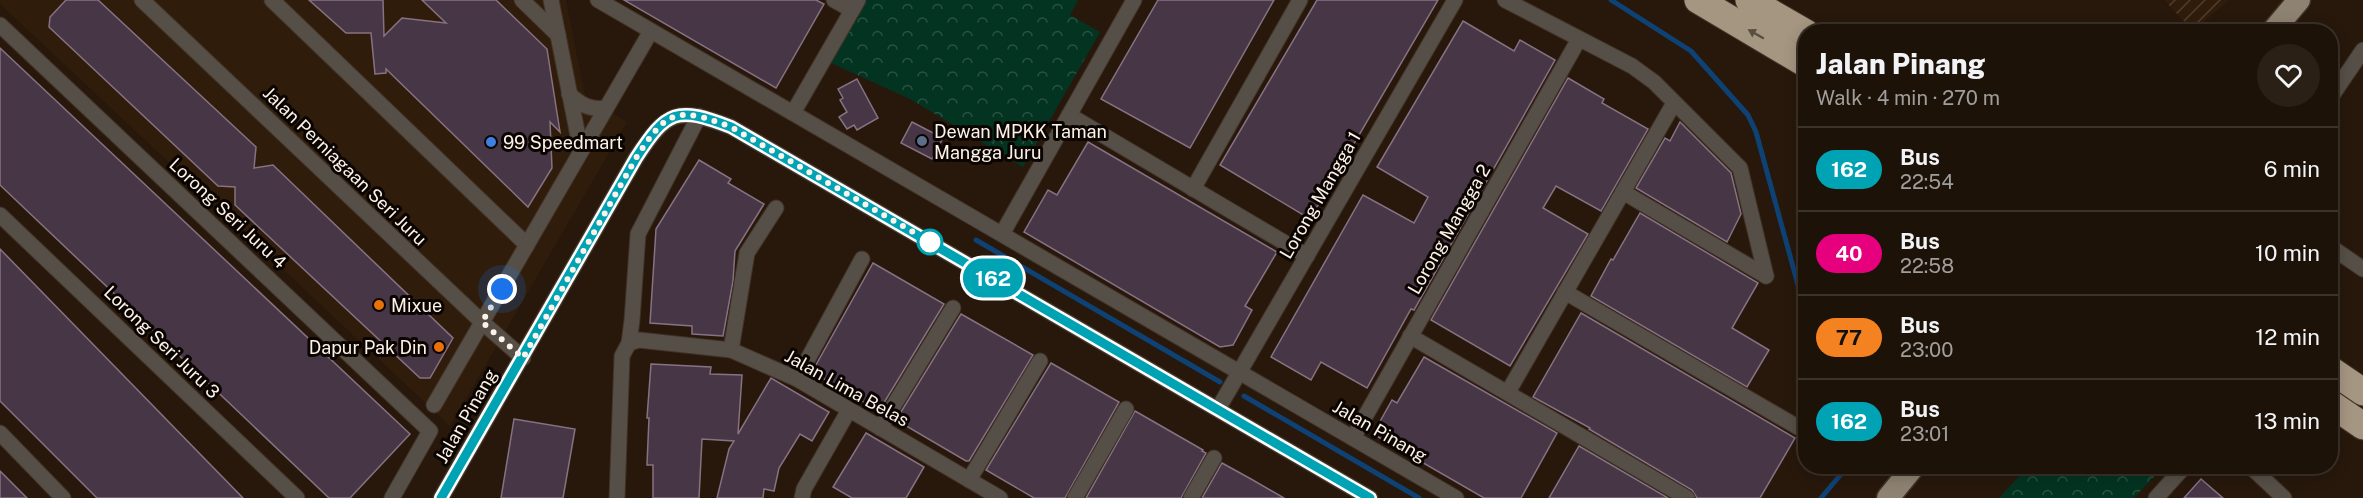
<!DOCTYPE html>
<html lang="en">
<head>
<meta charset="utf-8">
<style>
	body { margin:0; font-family:"Public Sans",sans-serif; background:#2a2016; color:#f1f3f6; height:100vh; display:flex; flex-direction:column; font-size:22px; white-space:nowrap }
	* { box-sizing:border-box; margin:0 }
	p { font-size:20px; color:#a09e9c }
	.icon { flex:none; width:33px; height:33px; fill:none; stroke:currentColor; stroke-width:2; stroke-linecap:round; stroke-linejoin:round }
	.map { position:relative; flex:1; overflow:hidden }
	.panel { position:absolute; left:1798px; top:24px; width:540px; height:450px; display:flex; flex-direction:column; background:#1d1208; border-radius:24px; box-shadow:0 3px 15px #0003,0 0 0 2px #3b3229 }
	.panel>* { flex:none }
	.badge { padding:0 12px; border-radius:20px; font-size:21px; line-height:39px }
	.you { position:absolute; width:30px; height:30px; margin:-15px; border:4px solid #fff; border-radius:50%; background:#1a73e8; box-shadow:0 0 0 9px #1a73e833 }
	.map>.badge { position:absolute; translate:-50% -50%; box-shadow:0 0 0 3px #fff }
	.round { display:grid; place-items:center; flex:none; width:63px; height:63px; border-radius:32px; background:#2a2016 }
	.head { display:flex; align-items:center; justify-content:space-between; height:102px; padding:0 18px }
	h1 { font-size:28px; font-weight:800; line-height:45px }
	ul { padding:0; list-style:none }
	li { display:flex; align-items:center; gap:18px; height:84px; padding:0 18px; border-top:2px solid #3b3229 }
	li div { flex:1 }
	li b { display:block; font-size:22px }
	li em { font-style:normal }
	li .badge { min-width:66px; font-weight:700; text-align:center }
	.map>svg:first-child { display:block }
	.built { fill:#301c0a }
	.industrial { fill:url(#industrial-furrows) }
	.park { fill:url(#park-crowns) }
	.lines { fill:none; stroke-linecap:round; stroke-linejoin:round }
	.stream { stroke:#0e4274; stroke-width:5 }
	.building { fill:#473645; stroke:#867282; stroke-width:1.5 }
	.minor-casing { stroke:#413226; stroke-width:17 }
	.primary-casing { stroke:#413226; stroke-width:25 }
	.motorway-casing { stroke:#413226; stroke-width:29 }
	.minor { stroke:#554f47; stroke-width:15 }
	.primary { stroke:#8e8272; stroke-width:22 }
	.motorway { stroke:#a59682; stroke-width:27 }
	.oneway { fill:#584e42 }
	.line-casing { stroke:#fff; stroke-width:14 }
	.line { stroke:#00a3b4; stroke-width:9 }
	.walk { stroke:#fdf2e9; stroke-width:6; stroke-dasharray:0 10.8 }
	.service-dot { fill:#5c6f8a; stroke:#0b0502; stroke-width:2 }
	.shop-dot { fill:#3f7fe0; stroke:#0b0502; stroke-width:2 }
	.stop-dot { fill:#fff; stroke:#00a3b4; stroke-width:3 }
	.food-dot { fill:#e8710a; stroke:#0b0502; stroke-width:2 }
	.labels { text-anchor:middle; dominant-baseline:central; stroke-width:6; stroke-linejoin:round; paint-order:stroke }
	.poi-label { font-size:18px; fill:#fdf2e9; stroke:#0b0502; text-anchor:start }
	.street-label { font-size:18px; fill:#fdf2e9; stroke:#0b0502 }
</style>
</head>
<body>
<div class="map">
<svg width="2363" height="498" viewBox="0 0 2363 498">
	<defs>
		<pattern id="industrial-furrows" width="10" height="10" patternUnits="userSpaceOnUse" patternTransform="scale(1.5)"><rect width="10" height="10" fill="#301c0a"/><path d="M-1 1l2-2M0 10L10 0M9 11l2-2" fill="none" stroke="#4f3d2e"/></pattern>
		<pattern id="park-crowns" width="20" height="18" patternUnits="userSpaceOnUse" patternTransform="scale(1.5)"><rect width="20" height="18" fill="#033421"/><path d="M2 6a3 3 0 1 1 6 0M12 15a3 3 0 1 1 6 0" fill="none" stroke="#295241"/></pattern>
	</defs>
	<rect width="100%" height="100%" fill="#27180b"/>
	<!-- built -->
	<polygon class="built" points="0,0 566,0 585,96 627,122 450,426 0,4"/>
	<!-- industrial -->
	<polygon class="industrial" points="2164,0 2229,0 2193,31"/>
	<!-- park -->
	<g class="park">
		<polygon points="867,0 1076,0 1078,1 1070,15 1100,32 1023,167 910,99 831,63"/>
		<polygon points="2028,467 2028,466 2163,467 2134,498 1999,498"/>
	</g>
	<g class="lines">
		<!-- stream -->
		<g class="stream">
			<polyline points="1611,0 1691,51 1748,115 1756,132 1806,314"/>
			<polyline points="976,240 1220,382"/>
			<polyline points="1244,396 1419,498"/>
			<polyline points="1821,498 1842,473 1841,466"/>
		</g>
	</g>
	<!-- building -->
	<g class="building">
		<polygon points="66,0 98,0 256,147 254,168 273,165 453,338 430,378 420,378 235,205 235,187 218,186 49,27 50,17"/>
		<polygon points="309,0 383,0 384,36 402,18 446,23 422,0 496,0 547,49 560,132 550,122 552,168 528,207 386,69 386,73 375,74 371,33 346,33"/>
		<polygon points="624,0 816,0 824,4 776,88"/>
		<polygon points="1158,0 1274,0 1190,148 1101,99"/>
		<polygon points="1317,0 1438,0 1310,219 1220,165"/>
		<polygon points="1463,21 1514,51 1520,40 1555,60 1414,310 1411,309 1367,388 1321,362 1311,380 1271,357 1363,195 1414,223 1428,197 1377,167"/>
		<polygon points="0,48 410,434 350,498 329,498 0,185"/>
		<polygon points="1568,78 1604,99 1602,103 1648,129 1601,211 1556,186 1543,208 1588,234 1510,366 1431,320"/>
		<polygon points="857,79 878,118 857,130 854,125 847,129 839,117 847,112 840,100 843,98 838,89"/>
		<polygon points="912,122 943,138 932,159 901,143"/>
		<polygon points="1680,122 1731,173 1741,214 1727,242 1636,188 1665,138 1670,141"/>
		<polygon points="1088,142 1277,252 1245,306 1252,310 1233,345 1220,347 1024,232 1048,190 1057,195"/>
		<polygon points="699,160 731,179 728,183 764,204 735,251 733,281 723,336 692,334 692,326 650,323 656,229"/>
		<polygon points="1640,213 1758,283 1732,328 1769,350 1747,387 1591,296 1611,259 1613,260"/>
		<polygon points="0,249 243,498 97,498 0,401"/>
		<polygon points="873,263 944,304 879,411 812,372"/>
		<polygon points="1581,313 1795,438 1760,498 1697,498 1692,490 1589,429 1590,428 1533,397"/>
		<polygon points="961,314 1033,355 969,461 966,461 896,420"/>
		<polygon points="1424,357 1557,433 1521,498 1484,498 1373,434 1392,400 1397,403"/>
		<polygon points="1051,363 1119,402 1065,498 1034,498 986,470"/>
		<polygon points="651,364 711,367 710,374 742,375 738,434 771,378 829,412 812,441 800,434 779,468 774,491 764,489 763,498 717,498 729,449 734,441 702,439 699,498 653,498 653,465 647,465 649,418 647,418"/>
		<polygon points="1135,411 1203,450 1202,451 1206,453 1181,498 1086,498"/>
		<polygon points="514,419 575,429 563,498 501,498"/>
		<polygon points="866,433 924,467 906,498 852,498 833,487"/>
		<polygon points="1579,446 1668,498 1549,498"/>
		<polygon points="1222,463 1251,479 1284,498 1202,498"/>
		<polygon points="0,471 27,498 0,498"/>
		<polygon points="2201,479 2223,498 2184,498"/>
	</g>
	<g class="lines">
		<defs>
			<g id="minor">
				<polyline points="142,0 482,322 523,358"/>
				<polyline points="272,0 527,245"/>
				<polyline points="522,0 558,35"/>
				<polyline points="551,0 581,151"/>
				<polyline points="598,0 1456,498"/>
				<polyline points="834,0 852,10"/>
				<polyline points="1505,0 1632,66 1654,82 1740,168 1766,276"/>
				<polyline points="0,25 430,431 392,498"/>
				<path d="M569,94C581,105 590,110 606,108"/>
				<polyline points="2331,97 2363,50"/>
				<polyline points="793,113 858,0"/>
				<polyline points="1069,115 1307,256"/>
				<polyline points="1193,189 1300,0"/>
				<polyline points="1623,192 1766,276"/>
				<polyline points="0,215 297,498"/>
				<polyline points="1002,234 1134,0"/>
				<polyline points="2331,247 2363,269"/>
				<polyline points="1565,292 1801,429"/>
				<polyline points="1410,336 1687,498"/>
				<polyline points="629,343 639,340 731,350 797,379 1000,498"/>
				<polyline points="731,350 747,253 776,208"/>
				<polyline points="797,379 862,259"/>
				<polyline points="1508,392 1674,103"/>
				<polyline points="434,405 651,31"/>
				<polyline points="1218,409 1455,0"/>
				<polyline points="880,428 953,308"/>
				<polyline points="0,433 63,498"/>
				<polyline points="1353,438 1579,39"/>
				<polyline points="2250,466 2284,498"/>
				<polyline points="969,480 1040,361"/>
				<path d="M441,498L636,158C667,111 676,106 731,127L1370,498"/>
				<polyline points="617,498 622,356 629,343 632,320 638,234 699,116"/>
				<polyline points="802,498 804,489 849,410"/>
				<polyline points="1075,498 1126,409"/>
				<polyline points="1191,498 1214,458"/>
				<polyline points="2156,498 2185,466"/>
			</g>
			<g id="primary">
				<polyline points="2272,32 2299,0"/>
				<polyline points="1888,498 1914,466"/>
			</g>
			<g id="motorway">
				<polyline points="1698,0 1806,64"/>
				<polyline points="1749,0 1806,33"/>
				<polyline points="2331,370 2363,392"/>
				<polyline points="2331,404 2363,426"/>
			</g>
		</defs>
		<!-- minor casing -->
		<use href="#minor" class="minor-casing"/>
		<!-- primary casing -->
		<use href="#primary" class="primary-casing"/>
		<!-- motorway casing -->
		<use href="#motorway" class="motorway-casing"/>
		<!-- minor -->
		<use href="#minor" class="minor"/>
		<!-- primary -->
		<use href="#primary" class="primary"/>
		<!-- motorway -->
		<use href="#motorway" class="motorway"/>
	</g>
	<!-- one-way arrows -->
	<defs><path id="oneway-solid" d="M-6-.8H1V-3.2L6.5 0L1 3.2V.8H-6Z" transform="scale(1.5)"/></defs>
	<use class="oneway" href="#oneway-solid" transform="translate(1756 34) rotate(-150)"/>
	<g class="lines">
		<defs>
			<path id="line" d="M441,498L636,158C667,110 676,106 731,127L1370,498"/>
		</defs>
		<!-- line casing -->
		<use href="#line" class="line-casing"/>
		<!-- line -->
		<use href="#line" class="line"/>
		<!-- walk -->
		<path class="walk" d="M502,289L482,322L523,358L636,158C667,110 676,106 731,127L934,244L930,242"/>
	</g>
	<!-- markers -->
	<circle class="service-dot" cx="922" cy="141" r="6"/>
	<circle class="shop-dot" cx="491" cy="142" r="6"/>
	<circle class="stop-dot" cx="930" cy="242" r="12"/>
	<g class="food-dot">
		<circle cx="379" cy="305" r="6"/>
		<circle cx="439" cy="347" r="6"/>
	</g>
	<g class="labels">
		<!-- poi labels -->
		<g class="poi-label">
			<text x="934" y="131">Dewan MPKK Taman<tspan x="934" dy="21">Mangga Juru</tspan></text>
			<text x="503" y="142">99 Speedmart</text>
			<text x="391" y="305">Mixue</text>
			<text x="427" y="347" text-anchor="end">Dapur Pak Din</text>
		</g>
		<!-- street labels -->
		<g class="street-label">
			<text transform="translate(345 166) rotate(44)">Jalan Perniagaan Seri Juru</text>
			<text transform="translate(1320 195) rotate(-60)">Lorong Mangga 1</text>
			<text transform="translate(228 213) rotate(43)">Lorong Seri Juru 4</text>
			<text transform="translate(1449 229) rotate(-60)">Lorong Mangga 2</text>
			<text transform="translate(162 342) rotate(44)">Lorong Seri Juru 3</text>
			<text transform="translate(847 388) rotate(29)">Jalan Lima Belas</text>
			<text transform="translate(466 416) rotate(-60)">Jalan Pinang</text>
			<text transform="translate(1380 431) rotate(30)">Jalan Pinang</text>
		</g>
	</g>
</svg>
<div class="you" style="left:502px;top:289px"></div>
<b class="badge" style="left:993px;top:278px;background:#00a3b4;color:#fff">162</b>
<section class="panel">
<div class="head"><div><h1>Jalan Pinang</h1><p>Walk · 4 min · 270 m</p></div><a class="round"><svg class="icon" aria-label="heart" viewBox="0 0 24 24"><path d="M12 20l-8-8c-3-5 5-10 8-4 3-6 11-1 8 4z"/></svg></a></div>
<ul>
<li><span class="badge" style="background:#00a3b4;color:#fff">162</span><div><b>Bus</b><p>22:54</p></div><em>6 min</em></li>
<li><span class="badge" style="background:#e6007e;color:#fff">40</span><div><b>Bus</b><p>22:58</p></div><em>10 min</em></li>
<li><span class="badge" style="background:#f58220;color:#111">77</span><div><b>Bus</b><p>23:00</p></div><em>12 min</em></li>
<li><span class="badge" style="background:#00a3b4;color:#fff">162</span><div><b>Bus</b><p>23:01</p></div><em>13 min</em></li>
</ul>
</section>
</div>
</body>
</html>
